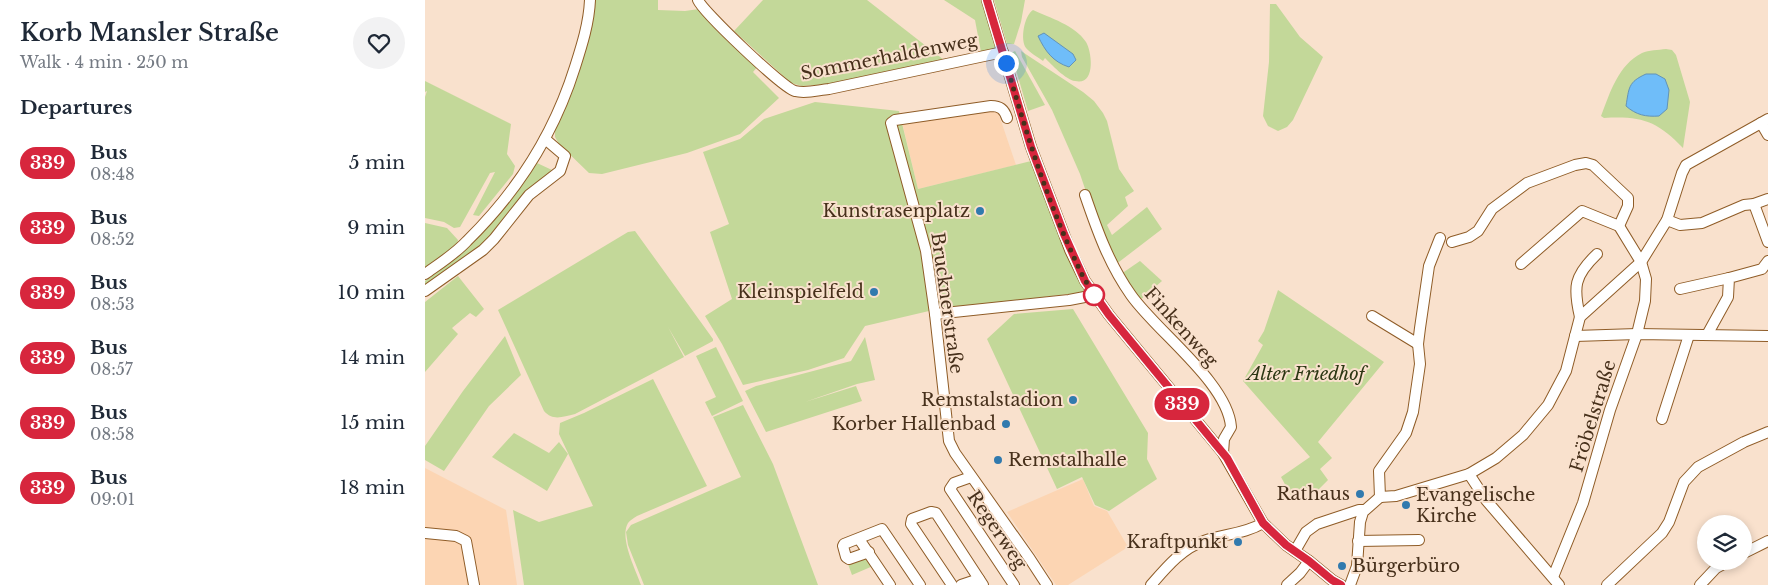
<!DOCTYPE html>
<html lang="en">
<head>
<meta charset="utf-8">
<style>
	body { margin:0; font-family:"Libre Baskerville",serif; background:#f2f2f3; color:#1f2937; height:100vh; display:flex; flex-direction:column; font-size:19px; white-space:nowrap }
	* { box-sizing:border-box; margin:0 }
	p { font-size:16px; color:#747a83 }
	.icon { flex:none; width:28px; height:28px; fill:none; stroke:currentColor; stroke-width:2; stroke-linecap:round; stroke-linejoin:round }
	.map { position:relative; flex:1; overflow:hidden }
	.sheet { display:flex; flex-direction:column; background:#fff; width:425px }
	.sheet>* { flex:none }
	.badge { padding:0 10px; border-radius:16px; font-size:18px; line-height:32px }
	.fabs { position:absolute; left:1272px; top:515px; display:grid; gap:10px }
	.fabs a { display:grid; place-items:center; width:55px; height:55px; border-radius:50%; background:#fff; box-shadow:0 2px 8px #0003; font-size:25px }
	.you { position:absolute; width:25px; height:25px; margin:-12px; border:4px solid #fff; border-radius:50%; background:#1a73e8; box-shadow:0 0 0 8px #1a73e833 }
	.map>.badge { position:absolute; translate:-50% -50%; box-shadow:0 0 0 2px #fff }
	h2 { padding:0 20px; font-size:19px; line-height:45px }
	.round { display:grid; place-items:center; flex:none; width:52px; height:52px; border-radius:26px; background:#f2f2f3 }
	.overview { display:flex; align-items:center; justify-content:space-between; height:85px; padding:0 20px }
	h1 { font-size:24px; font-weight:600; line-height:38px }
	ul { padding:0; list-style:none }
	li { display:flex; align-items:center; gap:15px; height:65px; padding:0 20px }
	li div { flex:1 }
	li b { display:block; font-size:19px }
	li em { font-style:normal }
	li .badge { min-width:55px; font-weight:700; text-align:center }
	main { display:flex; flex:1; min-height:0 }
	.map>svg:first-child { display:block }
	.built { fill:#fcd5b3 }
	.green { fill:#c3d899 }
	.water { fill:#6fbdf9; stroke:#6393b6 }
	.lines { fill:none; stroke-linecap:round; stroke-linejoin:round }
	.minor-casing { stroke:#8f5c27; stroke-width:12 }
	.minor { stroke:#fff; stroke-width:10 }
	.line-casing { stroke:#fff; stroke-width:11 }
	.line { stroke:#d7263d; stroke-width:8 }
	.walk { stroke:#47301b; stroke-width:5; stroke-dasharray:0 9 }
	.poi-dot { fill:#317aae; stroke:#f9e1cd; stroke-width:2 }
	.stop-dot { fill:#fff; stroke:#d7263d; stroke-width:2.5 }
	.labels { text-anchor:middle; dominant-baseline:central; stroke-width:4; stroke-linejoin:round; paint-order:stroke }
	.street-label { font-size:18px; fill:#47301b; stroke:#f9e1cd }
	.poi-label { font-size:18px; fill:#47301b; stroke:#f9e1cd; text-anchor:end }
	.park-label { font-size:18px; font-style:italic; fill:#2c3713; stroke:#f9e1cd }
</style>
</head>
<body>
<main>
<section class="sheet">
<div class="overview"><div><h1>Korb Mansler Straße</h1><p>Walk · 4 min · 250 m</p></div><a class="round"><svg class="icon" aria-label="heart" viewBox="0 0 24 24"><path d="M12 20l-8-8c-3-5 5-10 8-4 3-6 11-1 8 4z"/></svg></a></div>
<h2>Departures</h2>
<ul>
<li><span class="badge" style="background:#d7263d;color:#fff">339</span><div><b>Bus</b><p>08:48</p></div><em>5 min</em></li>
<li><span class="badge" style="background:#d7263d;color:#fff">339</span><div><b>Bus</b><p>08:52</p></div><em>9 min</em></li>
<li><span class="badge" style="background:#d7263d;color:#fff">339</span><div><b>Bus</b><p>08:53</p></div><em>10 min</em></li>
<li><span class="badge" style="background:#d7263d;color:#fff">339</span><div><b>Bus</b><p>08:57</p></div><em>14 min</em></li>
<li><span class="badge" style="background:#d7263d;color:#fff">339</span><div><b>Bus</b><p>08:58</p></div><em>15 min</em></li>
<li><span class="badge" style="background:#d7263d;color:#fff">339</span><div><b>Bus</b><p>09:01</p></div><em>18 min</em></li>
</ul>
</section>
<div class="map">
<svg width="1343" height="585" viewBox="0 0 1343 585">
	<rect width="100%" height="100%" fill="#f9e1cd"/>
	<!-- built -->
	<g class="built">
		<polygon points="572,109 591,165 493,189 477,122"/>
		<polygon points="0,468 81,510 92,585 0,585"/>
		<polygon points="658,479 669,506 682,511 703,547 643,585 631,585 582,512"/>
	</g>
	<!-- green -->
	<g class="green">
		<path d="M170,0H233V10L260,11L274,9L334,65L328,72L354,98L315,134L262,153L177,174L164,173L134,144L130,137V130C152,85 161,49 170,0Z"/>
		<polygon points="338,0 442,0 519,60 405,84 377,86 366,83 309,31"/>
		<polygon points="519,0 559,0 571,45 570,48 556,52 550,20"/>
		<polygon points="569,0 600,0 596,22 589,44 582,44"/>
		<polygon points="845,4 851,4 875,37 898,57 868,120 862,127 853,131 843,126 838,116 844,62"/>
		<path d="M608,10C625,18 650,25 661,42C667,52 671,86 650,81C641,80 626,64 620,58L618,61C613,57 605,53 601,48C595,40 599,16 608,10Z"/>
		<path d="M1241,49L1247,50L1251,55L1265,102L1258,148C1232,121 1217,116 1179,118L1176,116C1185,93 1193,65 1217,53C1224,50 1233,50 1241,49Z"/>
		<polygon points="590,51 620,105 603,111 586,53"/>
		<polygon points="596,51 658,92 669,101 678,113 682,121 694,169 709,191 700,197 703,206 682,225 687,235 722,207 737,229 690,265 675,233 655,174 627,110 597,57"/>
		<polygon points="0,81 86,124 82,154 90,166 88,174 54,216 48,215 70,172 65,173 35,227 29,228 19,222 0,218 0,97 2,91 0,92"/>
		<polygon points="390,102 474,111 493,189 606,161 660,292 504,311 440,326 419,358 383,370 318,385 297,344 280,316 307,299 285,232 304,224 278,152 315,139 339,119"/>
		<path d="M112,163L127,170L58,244L0,287V281C46,246 80,210 112,163Z"/>
		<polygon points="0,223 22,228 33,240 32,245 0,270"/>
		<path d="M210,231L288,339V341L260,356L243,327L259,357L150,414C137,417 128,421 119,411L73,310L203,232Z"/>
		<polygon points="715,261 737,281 715,300 696,274"/>
		<polygon points="33,276 59,309 51,317 45,313 27,328 33,334 0,372 0,302"/>
		<polygon points="853,290 959,362 893,442 907,458 895,469 903,480 890,493 884,488 868,499 856,477 885,457 818,381 838,345 833,341 839,331"/>
		<polygon points="648,309 723,433 722,459 732,479 684,511 670,505 657,477 632,489 562,339 589,314"/>
		<polygon points="80,336 96,375 64,406 19,471 0,460 0,446 38,391"/>
		<polygon points="440,337 450,380 432,384 380,402 431,386 437,401 341,432 320,391 331,386 426,361"/>
		<polygon points="291,347 318,401 287,416 280,402 291,397 271,356"/>
		<path d="M228,379L282,486L212,516C209,518 205,520 203,523C194,538 211,570 216,585H99L88,510L114,522L168,506L134,434L135,423L159,413Z"/>
		<polygon points="318,405 348,464 393,585 219,585 203,545 201,532 206,525 316,477 288,417"/>
		<polygon points="89,433 124,453 134,442 143,454 122,491 67,457"/>
		<polygon points="442,557 448,566 427,575 423,564"/>
	</g>
	<!-- water -->
	<g class="water">
		<path d="M619,33L648,54L651,60L644,67C628,62 620,51 613,36Z"/>
		<path d="M1221,74H1231L1240,79L1244,90L1242,109L1234,116C1221,117 1211,115 1201,106C1204,88 1203,82 1221,74Z"/>
	</g>
	<g class="lines">
		<defs>
			<g id="minor">
				<path d="M273,0C278,12 359,89 370,91C381,94 393,90 404,89L578,52"/>
				<polyline points="562,0 606,147 645,250 660,281 684,315 798,453 838,523 861,545 884,561 907,580 916,585"/>
				<path d="M582,118C579,109 575,106 566,106L470,120L466,123L501,251L510,314L524,441L530,453L605,559L622,585"/>
				<polyline points="1336,123 1343,135"/>
				<path d="M660,195C672,230 684,264 706,295C731,331 803,383 806,427L799,439L798,453"/>
				<polyline points="1329,204 1343,242"/>
				<polyline points="1242,220 1255,225 1277,223 1319,205 1329,204 1343,199"/>
				<polyline points="1027,242 1044,237 1053,231 1067,209 1102,183 1150,165 1161,163 1168,165 1203,198 1203,206 1194,226"/>
				<polyline points="1096,264 1157,211 1194,226 1216,262 1221,279 1220,301 1212,334 1185,410 1158,503 1128,577"/>
				<path d="M0,274C14,264 30,254 42,241C92,192 129,134 150,67C157,45 164,23 165,0"/>
				<polyline points="1255,289 1304,278"/>
				<polyline points="0,291 58,250 69,239 104,195 135,171 140,156 120,139"/>
				<polyline points="510,314 644,300 670,295"/>
				<polyline points="947,316 993,344"/>
				<path d="M1155,317C1148,287 1149,276 1172,254"/>
				<polyline points="1282,335 1303,297 1304,278 1337,269 1343,261"/>
				<polyline points="1150,336 1212,334 1343,336"/>
				<polyline points="1237,419 1264,335"/>
				<polyline points="1044,474 1061,500 1134,585"/>
				<polyline points="546,477 529,483 525,489 589,585"/>
				<polyline points="955,497 971,496 1044,474 1071,458 1098,435 1123,405 1141,371 1155,317 1216,262 1242,220 1257,173 1261,165 1343,119"/>
				<polyline points="955,497 954,471 981,433 988,412 995,364 993,344 995,328 1004,266 1015,238"/>
				<polyline points="0,533 31,536 41,541 49,585"/>
				<polyline points="434,539 465,585"/>
				<polyline points="933,541 994,540"/>
				<polyline points="870,551 881,532 892,524 934,510 939,510"/>
				<polyline points="444,552 424,559 421,557 418,546 419,544 457,529 495,585"/>
				<polyline points="1319,553 1343,541"/>
				<polyline points="527,585 486,524 487,519 506,512 511,513 558,585"/>
				<polyline points="536,585 554,579"/>
				<path d="M726,585C740,569 757,548 779,541C798,534 820,534 838,523"/>
				<polyline points="862,585 875,573 884,561"/>
				<polyline points="925,585 932,566 935,522 938,512 955,497"/>
				<polyline points="1182,585 1237,533 1244,522 1259,482 1273,467 1319,442 1343,432"/>
				<polyline points="1275,585 1291,568 1304,561"/>
			</g>
		</defs>
		<!-- minor casing -->
		<use href="#minor" class="minor-casing"/>
		<!-- minor -->
		<use href="#minor" class="minor"/>
	</g>
	<g class="lines">
		<defs>
			<polyline id="line" points="562,0 606,147 639,234 660,281 684,315 802,458 838,523 861,545 884,561 907,580 916,585"/>
		</defs>
		<!-- line casing -->
		<use href="#line" class="line-casing"/>
		<!-- line -->
		<use href="#line" class="line"/>
		<!-- walk -->
		<path class="walk" d="M581,63C601,132 622,201 653,266C657,276 665,288 669,295"/>
	</g>
	<!-- markers -->
	<g class="poi-dot">
		<circle cx="555" cy="211" r="5"/>
		<circle cx="449" cy="292" r="5"/>
		<circle cx="648" cy="400" r="5"/>
		<circle cx="581" cy="424" r="5"/>
		<circle cx="573" cy="460" r="5"/>
		<circle cx="935" cy="494" r="5"/>
		<circle cx="981" cy="505" r="5"/>
		<circle cx="813" cy="542" r="5"/>
		<circle cx="917" cy="566" r="5"/>
	</g>
	<circle class="stop-dot" cx="669" cy="295" r="10"/>
	<g class="labels">
		<!-- street labels -->
		<g class="street-label">
			<text transform="translate(464 57) rotate(-11)">Sommerhaldenweg</text>
			<text transform="translate(522 303) rotate(82)">Brucknerstraße</text>
			<text transform="translate(756 327) rotate(48)">Finkenweg</text>
			<text transform="translate(1168 416) rotate(-73)">Fröbelstraße</text>
			<text transform="translate(572 530) rotate(56)">Regerweg</text>
		</g>
		<!-- poi labels -->
		<g class="poi-label">
			<text x="545" y="211">Kunstrasenplatz</text>
			<text x="439" y="292">Kleinspielfeld</text>
			<text x="638" y="400">Remstalstadion</text>
			<text x="571" y="424">Korber Hallenbad</text>
			<text x="583" y="460" text-anchor="start">Remstalhalle</text>
			<text x="925" y="494">Rathaus</text>
			<text x="991" y="495" text-anchor="start">Evangelische<tspan x="991" dy="21">Kirche</tspan></text>
			<text x="803" y="542">Kraftpunkt</text>
			<text x="927" y="566" text-anchor="start">Bürgerbüro</text>
		</g>
		<!-- park labels -->
		<g class="park-label">
			<text x="881" y="374">Alter Friedhof</text>
		</g>
	</g>
</svg>
<div class="fabs">
<a><svg class="icon" aria-label="layers" viewBox="0 0 24 24"><path d="M12 4l9 5-9 5-9-5zM3 14l9 5 9-5"/></svg></a>
</div>
<div class="you" style="left:581px;top:63px"></div>
<b class="badge" style="left:757px;top:404px;background:#d7263d;color:#fff">339</b>
</div>
</main>
</body>
</html>
